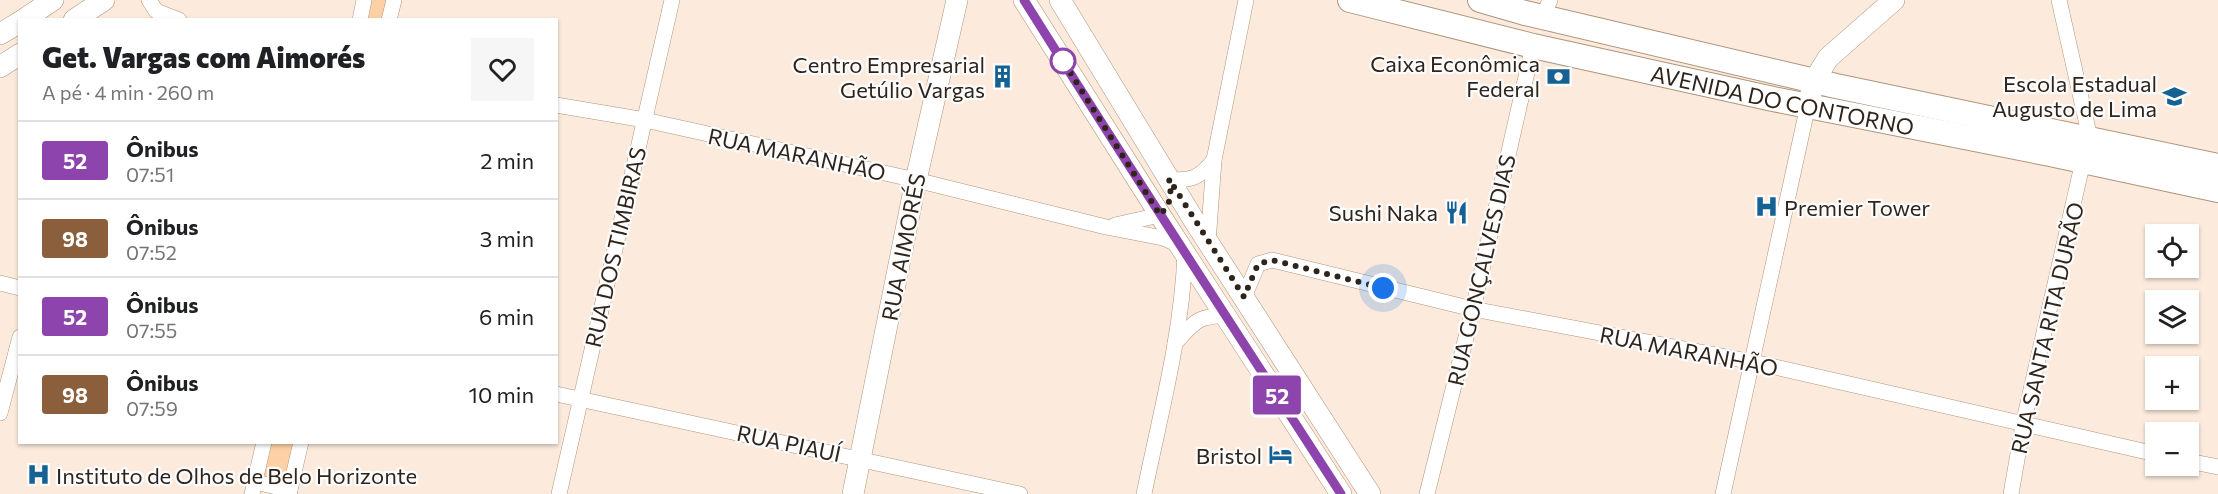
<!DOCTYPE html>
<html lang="pt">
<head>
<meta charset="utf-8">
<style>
	body { margin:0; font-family:Commissioner,sans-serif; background:#f6f6f6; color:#202124; height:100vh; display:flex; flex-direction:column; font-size:22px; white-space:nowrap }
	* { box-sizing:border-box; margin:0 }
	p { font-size:20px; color:#757577 }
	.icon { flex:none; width:33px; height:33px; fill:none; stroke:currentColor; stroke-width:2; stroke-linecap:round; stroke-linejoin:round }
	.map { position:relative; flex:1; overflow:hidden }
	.details { position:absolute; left:18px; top:18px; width:540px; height:426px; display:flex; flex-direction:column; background:#fff; border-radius:0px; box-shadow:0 2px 4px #0004 }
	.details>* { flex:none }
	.badge { padding:0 12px; border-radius:4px; font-size:21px; line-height:39px }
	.fabs { position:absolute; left:2145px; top:224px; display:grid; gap:12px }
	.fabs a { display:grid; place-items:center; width:54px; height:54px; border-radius:0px; background:#fff; box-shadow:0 2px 4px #0004; font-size:30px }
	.you { position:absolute; width:30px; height:30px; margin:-15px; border:4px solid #fff; border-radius:50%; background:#1a73e8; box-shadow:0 0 0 9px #1a73e833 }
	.map>.badge { position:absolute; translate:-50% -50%; box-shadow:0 0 0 3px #fff }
	.round { display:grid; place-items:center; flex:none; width:63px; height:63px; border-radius:0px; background:#f6f6f6 }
	.headline { display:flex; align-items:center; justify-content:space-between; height:102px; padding:0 24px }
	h1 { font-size:28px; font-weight:800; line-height:45px }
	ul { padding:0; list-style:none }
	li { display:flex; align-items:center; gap:18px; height:78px; padding:0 24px; border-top:2px solid #e0e0e0 }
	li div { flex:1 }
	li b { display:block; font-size:22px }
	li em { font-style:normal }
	li .badge { min-width:66px; font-weight:700; text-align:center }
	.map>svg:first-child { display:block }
	.green { fill:#fed0a5 }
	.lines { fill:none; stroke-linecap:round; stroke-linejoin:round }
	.street-casing { stroke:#af957d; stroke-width:16 }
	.secondary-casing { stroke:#af957d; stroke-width:22 }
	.primary-casing { stroke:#af957d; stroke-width:26 }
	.street { stroke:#fff; stroke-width:15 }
	.secondary { stroke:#fff; stroke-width:21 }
	.primary { stroke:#fff; stroke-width:24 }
	.line-casing { stroke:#fff; stroke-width:14 }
	.line { stroke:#8e44ad; stroke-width:9 }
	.walk { stroke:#2f241b; stroke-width:6; stroke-dasharray:0 10.8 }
	.stop-dot { fill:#fff; stroke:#8e44ad; stroke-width:3 }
	.labels { text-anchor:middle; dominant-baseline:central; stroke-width:4.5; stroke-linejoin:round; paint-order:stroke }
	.poi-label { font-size:22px; fill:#2f241b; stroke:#fcfcfc; text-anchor:end }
	.street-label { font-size:22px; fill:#2f241b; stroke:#fcfcfc }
</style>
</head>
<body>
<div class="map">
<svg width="2218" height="494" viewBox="0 0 2218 494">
	<rect width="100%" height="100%" fill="#fcebdc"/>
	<!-- green -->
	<g class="green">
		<polygon points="368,0 389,0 385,19 364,20"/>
		<polygon points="269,443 296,443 287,485 261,479"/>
	</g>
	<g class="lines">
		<defs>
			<g id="street">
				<polyline points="149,0 156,11 179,20"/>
				<polyline points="1543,16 1550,0"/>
				<polyline points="360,20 364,0"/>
				<polyline points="389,20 394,0"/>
				<polyline points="556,105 645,120 916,180 1106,227 1163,238 1179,245"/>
				<path d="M1169,179C1191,182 1200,177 1214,160"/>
				<polyline points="1115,225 1160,215"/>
				<polyline points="1208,243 1214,160 1246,0"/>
				<polyline points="0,283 20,288"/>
				<polyline points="1244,297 1258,264 1272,260 1473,309 1753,362 2156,454"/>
				<path d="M1175,343C1196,321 1195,317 1227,315"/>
				<polyline points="556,394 1020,494"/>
				<polyline points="0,413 20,337"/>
				<polyline points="2188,461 2218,467"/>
				<polyline points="255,482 290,490"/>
				<polyline points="252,494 264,442"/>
				<polyline points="289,494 301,442"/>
				<polyline points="559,494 672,0"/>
				<path d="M1144,494C1160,415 1182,335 1185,253"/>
				<polyline points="1427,494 1473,309 1533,46"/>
				<polyline points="1723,494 1808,105"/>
				<polyline points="2011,494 2023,425 2083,161 2090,138 2059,0"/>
			</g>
			<g id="secondary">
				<polyline points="1024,0 1160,215 1341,494"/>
				<polyline points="1060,0 1195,222 1370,494"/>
				<polyline points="23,20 53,0"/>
				<polyline points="74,20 104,0"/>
				<polyline points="0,34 20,22"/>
				<polyline points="0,67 20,54"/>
				<polyline points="1808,105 1814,81 1828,58 1894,0"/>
				<polyline points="853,494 916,180 957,0"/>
			</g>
			<g id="primary">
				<path id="s1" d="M1350,0L1533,46L1773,99L2050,154L2218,190"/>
				<polyline points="1480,0 1525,13 1836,86 2218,166"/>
			</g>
		</defs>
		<!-- street casing -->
		<use href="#street" class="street-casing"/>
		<!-- secondary casing -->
		<use href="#secondary" class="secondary-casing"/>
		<!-- primary casing -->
		<use href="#primary" class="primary-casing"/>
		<!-- street -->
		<use href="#street" class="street"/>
		<!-- secondary -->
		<use href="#secondary" class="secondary"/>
		<!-- primary -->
		<use href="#primary" class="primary"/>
	</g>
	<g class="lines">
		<defs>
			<path id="line" d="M1024,0C1128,166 1235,330 1341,494"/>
		</defs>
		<!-- line casing -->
		<use href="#line" class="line-casing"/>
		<!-- line -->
		<use href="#line" class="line"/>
		<!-- walk -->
		<path class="walk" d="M1063,61L1061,58L1160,215C1171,203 1172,196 1169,179L1244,297L1258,264L1272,260L1383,288"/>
	</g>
	<!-- icons -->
	<defs>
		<symbol id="bank-bare" viewBox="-9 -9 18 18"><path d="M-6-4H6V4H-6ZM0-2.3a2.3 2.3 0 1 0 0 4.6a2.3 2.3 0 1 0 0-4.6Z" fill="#166194" stroke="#fcfcfc" stroke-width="2.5" paint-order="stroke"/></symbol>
		<symbol id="building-bare" viewBox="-9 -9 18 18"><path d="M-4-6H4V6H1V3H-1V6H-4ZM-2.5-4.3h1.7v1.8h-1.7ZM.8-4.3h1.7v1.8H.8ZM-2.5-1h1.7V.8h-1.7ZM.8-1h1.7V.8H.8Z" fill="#166194" stroke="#fcfcfc" stroke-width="2.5" paint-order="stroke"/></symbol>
		<symbol id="school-bare" viewBox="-9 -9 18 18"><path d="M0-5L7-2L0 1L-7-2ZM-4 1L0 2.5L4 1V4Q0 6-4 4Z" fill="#166194" stroke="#fcfcfc" stroke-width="2.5" paint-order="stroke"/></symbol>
		<symbol id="hospital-bare" viewBox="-9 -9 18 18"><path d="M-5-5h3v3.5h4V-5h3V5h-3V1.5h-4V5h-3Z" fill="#166194" stroke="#fcfcfc" stroke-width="2.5" paint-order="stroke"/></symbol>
		<symbol id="restaurant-bare" viewBox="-9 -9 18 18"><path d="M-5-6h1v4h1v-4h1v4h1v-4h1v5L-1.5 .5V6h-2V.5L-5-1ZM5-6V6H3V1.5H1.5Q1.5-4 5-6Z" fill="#166194" stroke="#fcfcfc" stroke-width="2.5" paint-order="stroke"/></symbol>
		<symbol id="hotel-bare" viewBox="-9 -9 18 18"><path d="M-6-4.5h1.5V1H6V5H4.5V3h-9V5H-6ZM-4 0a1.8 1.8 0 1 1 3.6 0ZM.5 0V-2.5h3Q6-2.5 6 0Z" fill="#166194" stroke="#fcfcfc" stroke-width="2.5" paint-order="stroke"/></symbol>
	</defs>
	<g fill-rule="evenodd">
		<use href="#bank-bare" x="1542" y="60" width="33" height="33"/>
		<use href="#building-bare" x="986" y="60" width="33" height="33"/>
		<use href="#school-bare" x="2158" y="80" width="33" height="33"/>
		<use href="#hospital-bare" x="1750" y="190" width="33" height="33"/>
		<use href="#restaurant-bare" x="1440" y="196" width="33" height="33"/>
		<use href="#hotel-bare" x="1264" y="438" width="33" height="33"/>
		<use href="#hospital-bare" x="22" y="458" width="33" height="33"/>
	</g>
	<!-- markers -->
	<circle class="stop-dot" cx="1063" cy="61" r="12"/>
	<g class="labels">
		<!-- poi labels -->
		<g class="poi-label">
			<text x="1540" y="63">Caixa Econômica<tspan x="1540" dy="25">Federal</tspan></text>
			<text x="985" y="64">Centro Empresarial<tspan x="985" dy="25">Getúlio Vargas</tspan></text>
			<text x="2157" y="83">Escola Estadual<tspan x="2157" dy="25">Augusto de Lima</tspan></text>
			<text x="1784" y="207" text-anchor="start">Premier Tower</text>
			<text x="1438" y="212">Sushi Naka</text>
			<text x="1262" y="455">Bristol</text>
			<text x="56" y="475" text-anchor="start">Instituto de Olhos de Belo Horizonte</text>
		</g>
		<!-- street labels -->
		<g class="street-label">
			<text stroke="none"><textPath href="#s1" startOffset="444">AVENIDA DO CONTORNO</textPath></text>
			<text transform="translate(797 154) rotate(12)">RUA MARANHÃO</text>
			<text transform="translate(615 247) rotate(-77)">RUA DOS TIMBIRAS</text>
			<text transform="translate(903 247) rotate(-79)">RUA AIMORÉS</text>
			<text transform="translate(1481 270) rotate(-77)">RUA GONÇALVES DIAS</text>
			<text transform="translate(2047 328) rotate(-77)">RUA SANTA RITA DURÃO</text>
			<text transform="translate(1689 351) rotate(11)">RUA MARANHÃO</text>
			<text transform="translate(789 443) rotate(12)">RUA PIAUÍ</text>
		</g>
	</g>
</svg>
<div class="fabs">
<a><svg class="icon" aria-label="locate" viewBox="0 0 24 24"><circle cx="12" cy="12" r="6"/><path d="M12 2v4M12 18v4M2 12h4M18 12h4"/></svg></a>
<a><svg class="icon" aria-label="layers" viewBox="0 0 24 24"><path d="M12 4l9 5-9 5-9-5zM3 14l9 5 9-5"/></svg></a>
<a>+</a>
<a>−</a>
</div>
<div class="you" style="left:1383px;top:288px"></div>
<b class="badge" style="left:1277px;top:395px;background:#8e44ad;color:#fff">52</b>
<section class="details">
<div class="headline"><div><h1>Get. Vargas com Aimorés</h1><p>A pé · 4 min · 260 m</p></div><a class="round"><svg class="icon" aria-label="heart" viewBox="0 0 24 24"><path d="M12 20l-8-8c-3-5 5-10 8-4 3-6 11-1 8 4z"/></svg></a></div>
<ul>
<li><span class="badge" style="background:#8e44ad;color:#fff">52</span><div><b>Ônibus</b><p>07:51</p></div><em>2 min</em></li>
<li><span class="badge" style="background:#8b5e3c;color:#fff">98</span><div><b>Ônibus</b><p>07:52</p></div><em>3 min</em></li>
<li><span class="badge" style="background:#8e44ad;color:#fff">52</span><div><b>Ônibus</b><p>07:55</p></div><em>6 min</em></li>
<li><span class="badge" style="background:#8b5e3c;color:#fff">98</span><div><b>Ônibus</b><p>07:59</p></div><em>10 min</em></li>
</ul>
</section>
</div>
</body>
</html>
